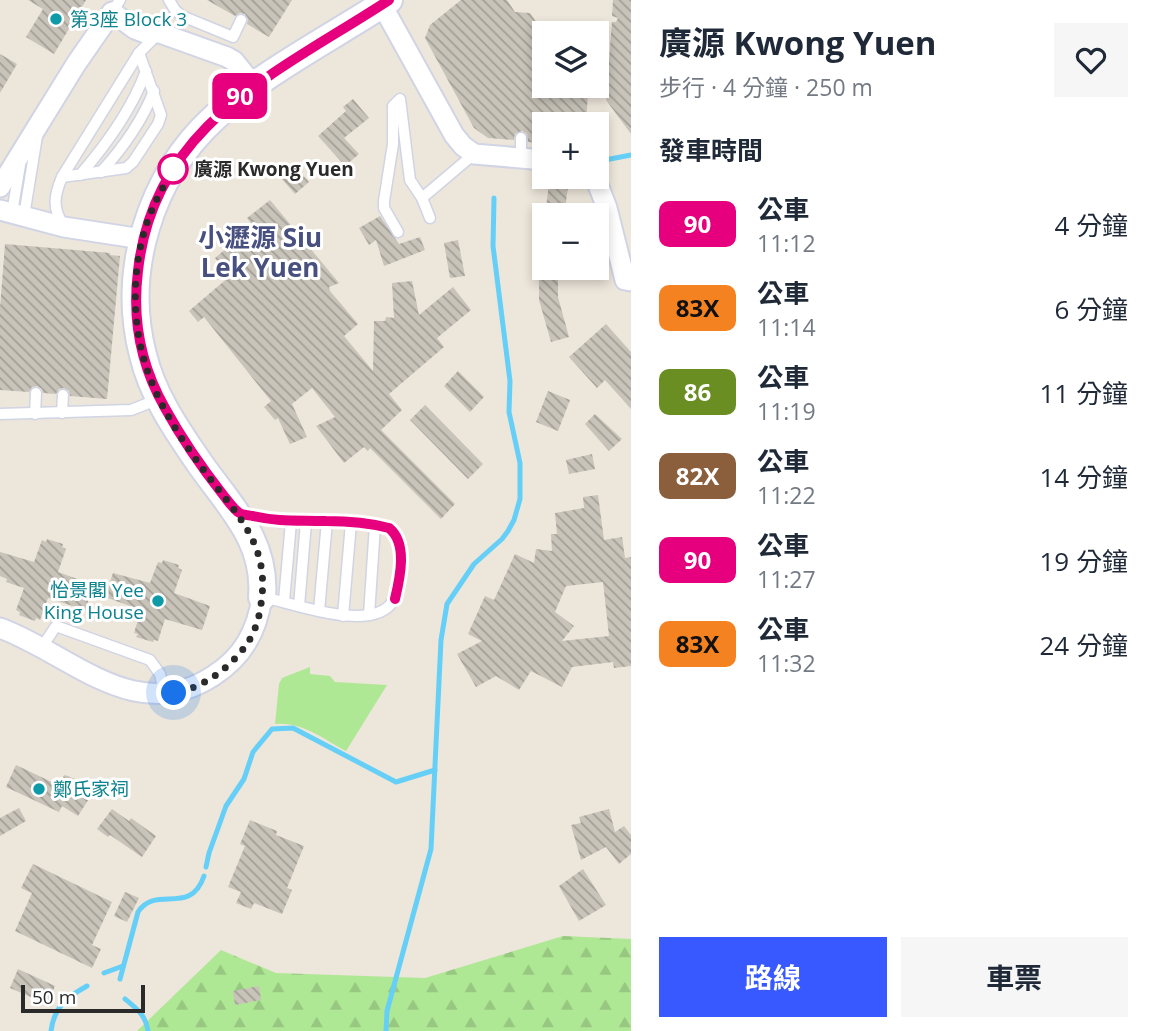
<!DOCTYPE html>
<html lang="zh-TW">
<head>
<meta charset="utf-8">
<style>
	body { margin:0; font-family:"Open Sans","Noto Sans TC",sans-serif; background:#f6f6f7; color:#1f2937; height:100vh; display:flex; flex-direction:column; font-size:26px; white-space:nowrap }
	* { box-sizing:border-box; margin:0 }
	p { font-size:23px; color:#747a83 }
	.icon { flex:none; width:38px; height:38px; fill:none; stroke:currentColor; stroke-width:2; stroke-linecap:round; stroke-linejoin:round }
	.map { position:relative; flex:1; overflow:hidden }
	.sheet { display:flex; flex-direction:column; background:#fff; width:525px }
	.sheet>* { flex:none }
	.badge { padding:0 14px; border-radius:10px; font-size:24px; line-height:46px }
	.fabs { position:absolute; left:532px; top:21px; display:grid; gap:14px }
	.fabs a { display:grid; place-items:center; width:77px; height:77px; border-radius:0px; background:#fff; box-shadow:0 4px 10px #0003; font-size:35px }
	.scale { position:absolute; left:21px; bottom:18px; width:124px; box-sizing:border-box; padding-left:7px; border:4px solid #2a2a2a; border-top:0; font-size:19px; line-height:24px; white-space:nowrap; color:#2a2a2a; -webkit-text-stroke:5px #fff; paint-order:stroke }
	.you { position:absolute; width:35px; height:35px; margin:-18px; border:5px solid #fff; border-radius:50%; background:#1a73e8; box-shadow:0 0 0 10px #1a73e833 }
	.map>.badge { position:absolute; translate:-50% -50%; box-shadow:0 0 0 4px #fff }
	h2 { padding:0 28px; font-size:26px; line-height:63px }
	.round { display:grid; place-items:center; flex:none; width:74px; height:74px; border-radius:0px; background:#f6f6f7 }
	.headline { display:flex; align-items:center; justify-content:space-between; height:119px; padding:0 28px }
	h1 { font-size:33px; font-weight:700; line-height:52px }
	.button { display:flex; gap:14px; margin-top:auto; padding:14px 28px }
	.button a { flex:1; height:80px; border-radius:0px; background:#3759ff; color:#fff; font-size:28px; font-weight:700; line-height:80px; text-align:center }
	.button a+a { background:#f6f6f7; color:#1f2937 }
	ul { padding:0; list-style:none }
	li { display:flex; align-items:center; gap:21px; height:84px; padding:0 28px }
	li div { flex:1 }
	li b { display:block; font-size:26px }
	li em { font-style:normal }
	li .badge { min-width:77px; font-weight:700; text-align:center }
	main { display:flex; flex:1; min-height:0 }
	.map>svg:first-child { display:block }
	.green { fill:#afe894 }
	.forest { fill:url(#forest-firs) }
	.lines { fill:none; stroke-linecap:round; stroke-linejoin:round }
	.stream { stroke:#66cff7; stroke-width:5 }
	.building { fill:url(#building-back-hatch); fill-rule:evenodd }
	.lane-casing { stroke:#d0d4e4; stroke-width:13 }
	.street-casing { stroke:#d0d4e4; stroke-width:23 }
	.secondary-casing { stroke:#d0d4e4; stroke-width:30 }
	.lane { stroke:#fff; stroke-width:10 }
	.street { stroke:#fff; stroke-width:19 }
	.secondary { stroke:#fff; stroke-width:26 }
	.line-casing { stroke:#fff; stroke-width:16 }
	.line { stroke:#e6007e; stroke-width:10 }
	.walk { stroke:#2a2a2a; stroke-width:7; stroke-dasharray:0 12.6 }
	.culture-dot { fill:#0f9aa8; stroke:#fff; stroke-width:2.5 }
	.stop-dot { fill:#fff; stroke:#e6007e; stroke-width:3.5 }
	.labels { text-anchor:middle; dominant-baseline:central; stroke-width:6; stroke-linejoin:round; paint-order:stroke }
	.culture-label { font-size:19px; fill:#0d838f; stroke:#fff; text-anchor:start }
	.stop-label { font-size:19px; font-weight:bold; fill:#2a2a2a; stroke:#fff; text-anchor:start }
	.district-label { font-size:26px; font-weight:bold; fill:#47507e; stroke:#fff }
</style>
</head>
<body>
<main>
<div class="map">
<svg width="631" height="1031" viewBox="0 0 631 1031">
	<defs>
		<pattern id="forest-firs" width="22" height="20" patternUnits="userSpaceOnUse" patternTransform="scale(1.75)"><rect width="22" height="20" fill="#afe894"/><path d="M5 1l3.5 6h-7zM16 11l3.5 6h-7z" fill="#97c780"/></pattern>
		<pattern id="building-back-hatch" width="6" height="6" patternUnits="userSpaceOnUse" patternTransform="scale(1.75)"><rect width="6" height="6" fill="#c8c4ba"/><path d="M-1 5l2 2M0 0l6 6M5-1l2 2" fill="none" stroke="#a39f97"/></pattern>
	</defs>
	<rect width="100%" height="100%" fill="#ede6db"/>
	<!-- green -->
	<path class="green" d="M310,667V674L330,676L335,682L387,685L346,751C324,739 301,721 275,724L279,684L282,678Z"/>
	<!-- forest -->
	<polygon class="forest" points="563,936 631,939 631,1031 137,1031 221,950 276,973 425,978"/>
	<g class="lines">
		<!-- stream -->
		<g class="stream">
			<polyline points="605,160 631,155"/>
			<polyline points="206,867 209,853 226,806 244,779 253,752 272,729 293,728 396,782 435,770"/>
			<polyline points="104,973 123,966"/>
			<path d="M120,979L138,912C156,884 190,917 204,876"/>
			<path d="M125,999C136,1008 146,1015 148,1031"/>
			<path d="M51,1031C54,1007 67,997 87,986"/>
			<polyline points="386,1031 387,1011 431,849 441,640 447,604 474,564 502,539 508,531 514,520 520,499 520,463 509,412 510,381 493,246 494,198"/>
		</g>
	</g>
	<!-- building -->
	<g class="building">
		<polygon points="28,0 86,0 54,54 26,37 43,9"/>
		<polygon points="207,0 292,0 269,37 247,24 248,19 245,14 240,13 235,16"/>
		<polygon points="461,0 507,0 515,12 530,13 544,33 544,86 584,86 588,92 586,124 544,124 544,143 528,142 527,134 522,131 515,134 514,140 488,138 474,128 425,38 430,25"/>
		<polygon points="613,0 631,0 631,134 606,100 612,22 616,22 618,18 612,16"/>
		<polygon points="0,54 17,64 0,93"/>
		<polygon points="353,99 369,118 344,138 359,154 345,166 318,136 346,111 343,107"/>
		<polygon points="295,166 309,182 295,194 281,178"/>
		<polygon points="549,184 568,187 564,215 545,215"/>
		<polygon points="270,200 339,283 329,287 330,291 358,324 344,336 373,371 374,321 385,321 386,317 394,318 392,283 412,281 419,315 453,287 471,310 437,338 444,347 389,394 402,410 381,430 455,504 441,519 370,448 368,451 364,447 344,463 316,426 335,417 312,388 292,404 307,437 290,444 278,418 275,420 264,407 271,401 204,317 198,322 189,311 230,276 215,258 253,226 247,218"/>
		<polygon points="380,216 399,244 420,237 425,250 384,266 376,240 369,245 359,228"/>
		<polygon points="458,240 465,276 450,278 444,243"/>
		<polygon points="5,244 110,253 110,255 120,256 107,399 70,396 69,391 64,388 59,389 56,394 43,393 42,389 37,386 32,387 29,392 0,390 0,308"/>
		<polygon points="539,268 558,268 558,297 569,337 551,342 539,300"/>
		<polygon points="606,324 631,352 631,409 605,380 597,388 569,357"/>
		<polygon points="458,371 484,397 470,412 444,386"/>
		<polygon points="548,391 570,400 558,431 536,422"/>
		<polygon points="425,405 483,464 468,479 410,420"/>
		<polygon points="595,414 622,439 609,451 585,424"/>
		<polygon points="592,454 595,469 569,474 566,460"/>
		<path d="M598,495L604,540L622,537L625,558L631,557V666L614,668L613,662L572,667L562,687L531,671L519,690L496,676L476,687L457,654L482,641L468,634L485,596L494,600L515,554L534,563L536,549L552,551L551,534H557L555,513L584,508L583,497ZM603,582L609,636L562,641L574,626L555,612L566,586Z"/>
		<polygon points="47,539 63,544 62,547 66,549 58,572 94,585 85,610 48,598 40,620 36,618 35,621 19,615 20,612 16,610 24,588 6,582 7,579 0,576 0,552 34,562 42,540 46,542"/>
		<polygon points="163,560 179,565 178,568 182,570 174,593 210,606 202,630 165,619 158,641 154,640 153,642 136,637 138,634 134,633 141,610 105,597 113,573 150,583 158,562 162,563"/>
		<polygon points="16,765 60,786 64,775 68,776 88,785 85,789 92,794 78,816 62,806 59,812 6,787"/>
		<polygon points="19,808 26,821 0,836 0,818"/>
		<polygon points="112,809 129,821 131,818 156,836 142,857 110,835 108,837 97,829"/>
		<polygon points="609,809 615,832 624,826 631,835 631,854 619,864 606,847 581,860 571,825 581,823 579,817"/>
		<polygon points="250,820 277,831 276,835 304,846 287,888 292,890 282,914 254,903 251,909 236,903 241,892 228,887 245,846 240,844"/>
		<polygon points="33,864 112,902 92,945 101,949 92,968 15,931 32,893 21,888"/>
		<polygon points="583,869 606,905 579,921 559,886"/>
		<polygon points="125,892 139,898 127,922 114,916"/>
		<polygon points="18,969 55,986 47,1004 10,988"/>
		<polygon points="259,986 261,1000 235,1005 233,991"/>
	</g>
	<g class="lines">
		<defs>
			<g id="lane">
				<polyline points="169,0 175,10 182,16 233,37 241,20"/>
				<polyline points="112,12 120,0"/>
				<polyline points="521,159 521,138"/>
				<path d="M101,172C123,148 142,121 154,91"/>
				<path d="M80,175C106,145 132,109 146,71"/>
				<polyline points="62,177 126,168 133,162 158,124 161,115 139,53"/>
				<polyline points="422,198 430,218"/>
				<polyline points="12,213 20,165"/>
				<polyline points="24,216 37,136"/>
				<path d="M64,226C52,208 54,196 62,177L139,53L156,36"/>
				<polyline points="398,232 384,208 384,201 393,144 393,106 400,99 410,180 422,198 474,154"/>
				<polyline points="62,413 63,395"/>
				<polyline points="0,414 131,410 159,399"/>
				<polyline points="35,414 36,393"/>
				<path d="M243,514L279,522L327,521L385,527C399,532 401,544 400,558C399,571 400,590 393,601C373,634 293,603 263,597"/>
				<polyline points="284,601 291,522"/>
				<polyline points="299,606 306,522"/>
				<polyline points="319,611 327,521"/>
				<polyline points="369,615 375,525"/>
				<polyline points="343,616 351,523"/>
				<polyline points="42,647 56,626 150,660 160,674 164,693"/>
			</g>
			<g id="street">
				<polyline points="382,5 454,135 463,146 474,154 544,160"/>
				<polyline points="595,177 607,208 625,280 631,281"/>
				<polyline points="0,187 76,64 112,12 135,29 145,33 160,33 227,57 234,61 254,86"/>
				<polyline points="0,210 64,227 142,239"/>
				<path d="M0,628C71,654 135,727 213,676C243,657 257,631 262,597"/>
			</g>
			<path id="secondary" d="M262,597C267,538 226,503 196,458C174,426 152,393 143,355C121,271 150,177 214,118C263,72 333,37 389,0"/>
		</defs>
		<!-- lane casing -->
		<use href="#lane" class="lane-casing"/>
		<!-- street casing -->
		<use href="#street" class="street-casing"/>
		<!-- secondary casing -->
		<use href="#secondary" class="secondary-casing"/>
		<!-- lane -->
		<use href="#lane" class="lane"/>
		<!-- street -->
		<use href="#street" class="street"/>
		<!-- secondary -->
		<use href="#secondary" class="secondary"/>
	</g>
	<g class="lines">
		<defs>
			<path id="line" d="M389,0C279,72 154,123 138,271C132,319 141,366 165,408C182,439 202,468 224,496C228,501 233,508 238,512C241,515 248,515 253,516C279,522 299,520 326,521C346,521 370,523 389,528C408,543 400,578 395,599"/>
		</defs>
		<!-- line casing -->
		<use href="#line" class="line-casing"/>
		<!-- line -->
		<use href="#line" class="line"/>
		<!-- walk -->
		<path class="walk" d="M173,169L177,162C165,184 152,205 145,229C133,268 132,316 143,356C154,399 182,441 208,476C240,518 270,547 261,604C259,620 254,635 244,648C227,670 202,688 174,693"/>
	</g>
	<!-- markers -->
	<g class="culture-dot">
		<circle cx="56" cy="19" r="7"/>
		<circle cx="158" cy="601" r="7"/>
		<circle cx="39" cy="789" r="7"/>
	</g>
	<circle class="stop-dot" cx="173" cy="169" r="14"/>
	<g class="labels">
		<!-- culture labels -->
		<g class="culture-label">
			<text x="70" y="19">第3座 Block 3</text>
			<text x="144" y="590" text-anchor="end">怡景閣 Yee<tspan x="144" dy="22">King House</tspan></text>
			<text x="53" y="789">鄭氏家祠</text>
		</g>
		<!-- stop labels -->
		<g class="stop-label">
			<text x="194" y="169">廣源 Kwong Yuen</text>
		</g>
		<!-- district labels -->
		<g class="district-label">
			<text x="260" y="237">小瀝源 Siu<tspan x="260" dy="30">Lek Yuen</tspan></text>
		</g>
	</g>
</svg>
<div class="fabs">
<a><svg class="icon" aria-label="layers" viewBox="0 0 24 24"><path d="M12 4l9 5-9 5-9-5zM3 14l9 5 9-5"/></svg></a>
<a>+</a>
<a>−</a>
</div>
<div class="scale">50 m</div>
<div class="you" style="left:174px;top:693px"></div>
<b class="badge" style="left:240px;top:96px;background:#e6007e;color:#fff">90</b>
</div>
<section class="sheet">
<div class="headline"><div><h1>廣源 Kwong Yuen</h1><p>步行 · 4 分鐘 · 250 m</p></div><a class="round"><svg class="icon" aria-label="heart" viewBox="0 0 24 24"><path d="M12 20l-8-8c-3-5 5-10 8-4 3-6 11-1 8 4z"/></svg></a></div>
<h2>發車時間</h2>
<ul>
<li><span class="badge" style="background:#e6007e;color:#fff">90</span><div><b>公車</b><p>11:12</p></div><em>4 分鐘</em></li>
<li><span class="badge" style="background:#f58220;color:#111">83X</span><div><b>公車</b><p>11:14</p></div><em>6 分鐘</em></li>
<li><span class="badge" style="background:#6b8e23;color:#fff">86</span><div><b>公車</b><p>11:19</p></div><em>11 分鐘</em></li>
<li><span class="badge" style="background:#8b5e3c;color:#fff">82X</span><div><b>公車</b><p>11:22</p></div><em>14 分鐘</em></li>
<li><span class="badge" style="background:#e6007e;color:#fff">90</span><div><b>公車</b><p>11:27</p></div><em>19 分鐘</em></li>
<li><span class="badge" style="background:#f58220;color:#111">83X</span><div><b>公車</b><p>11:32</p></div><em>24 分鐘</em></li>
</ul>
<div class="button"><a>路線</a><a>車票</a></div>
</section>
</main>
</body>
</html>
